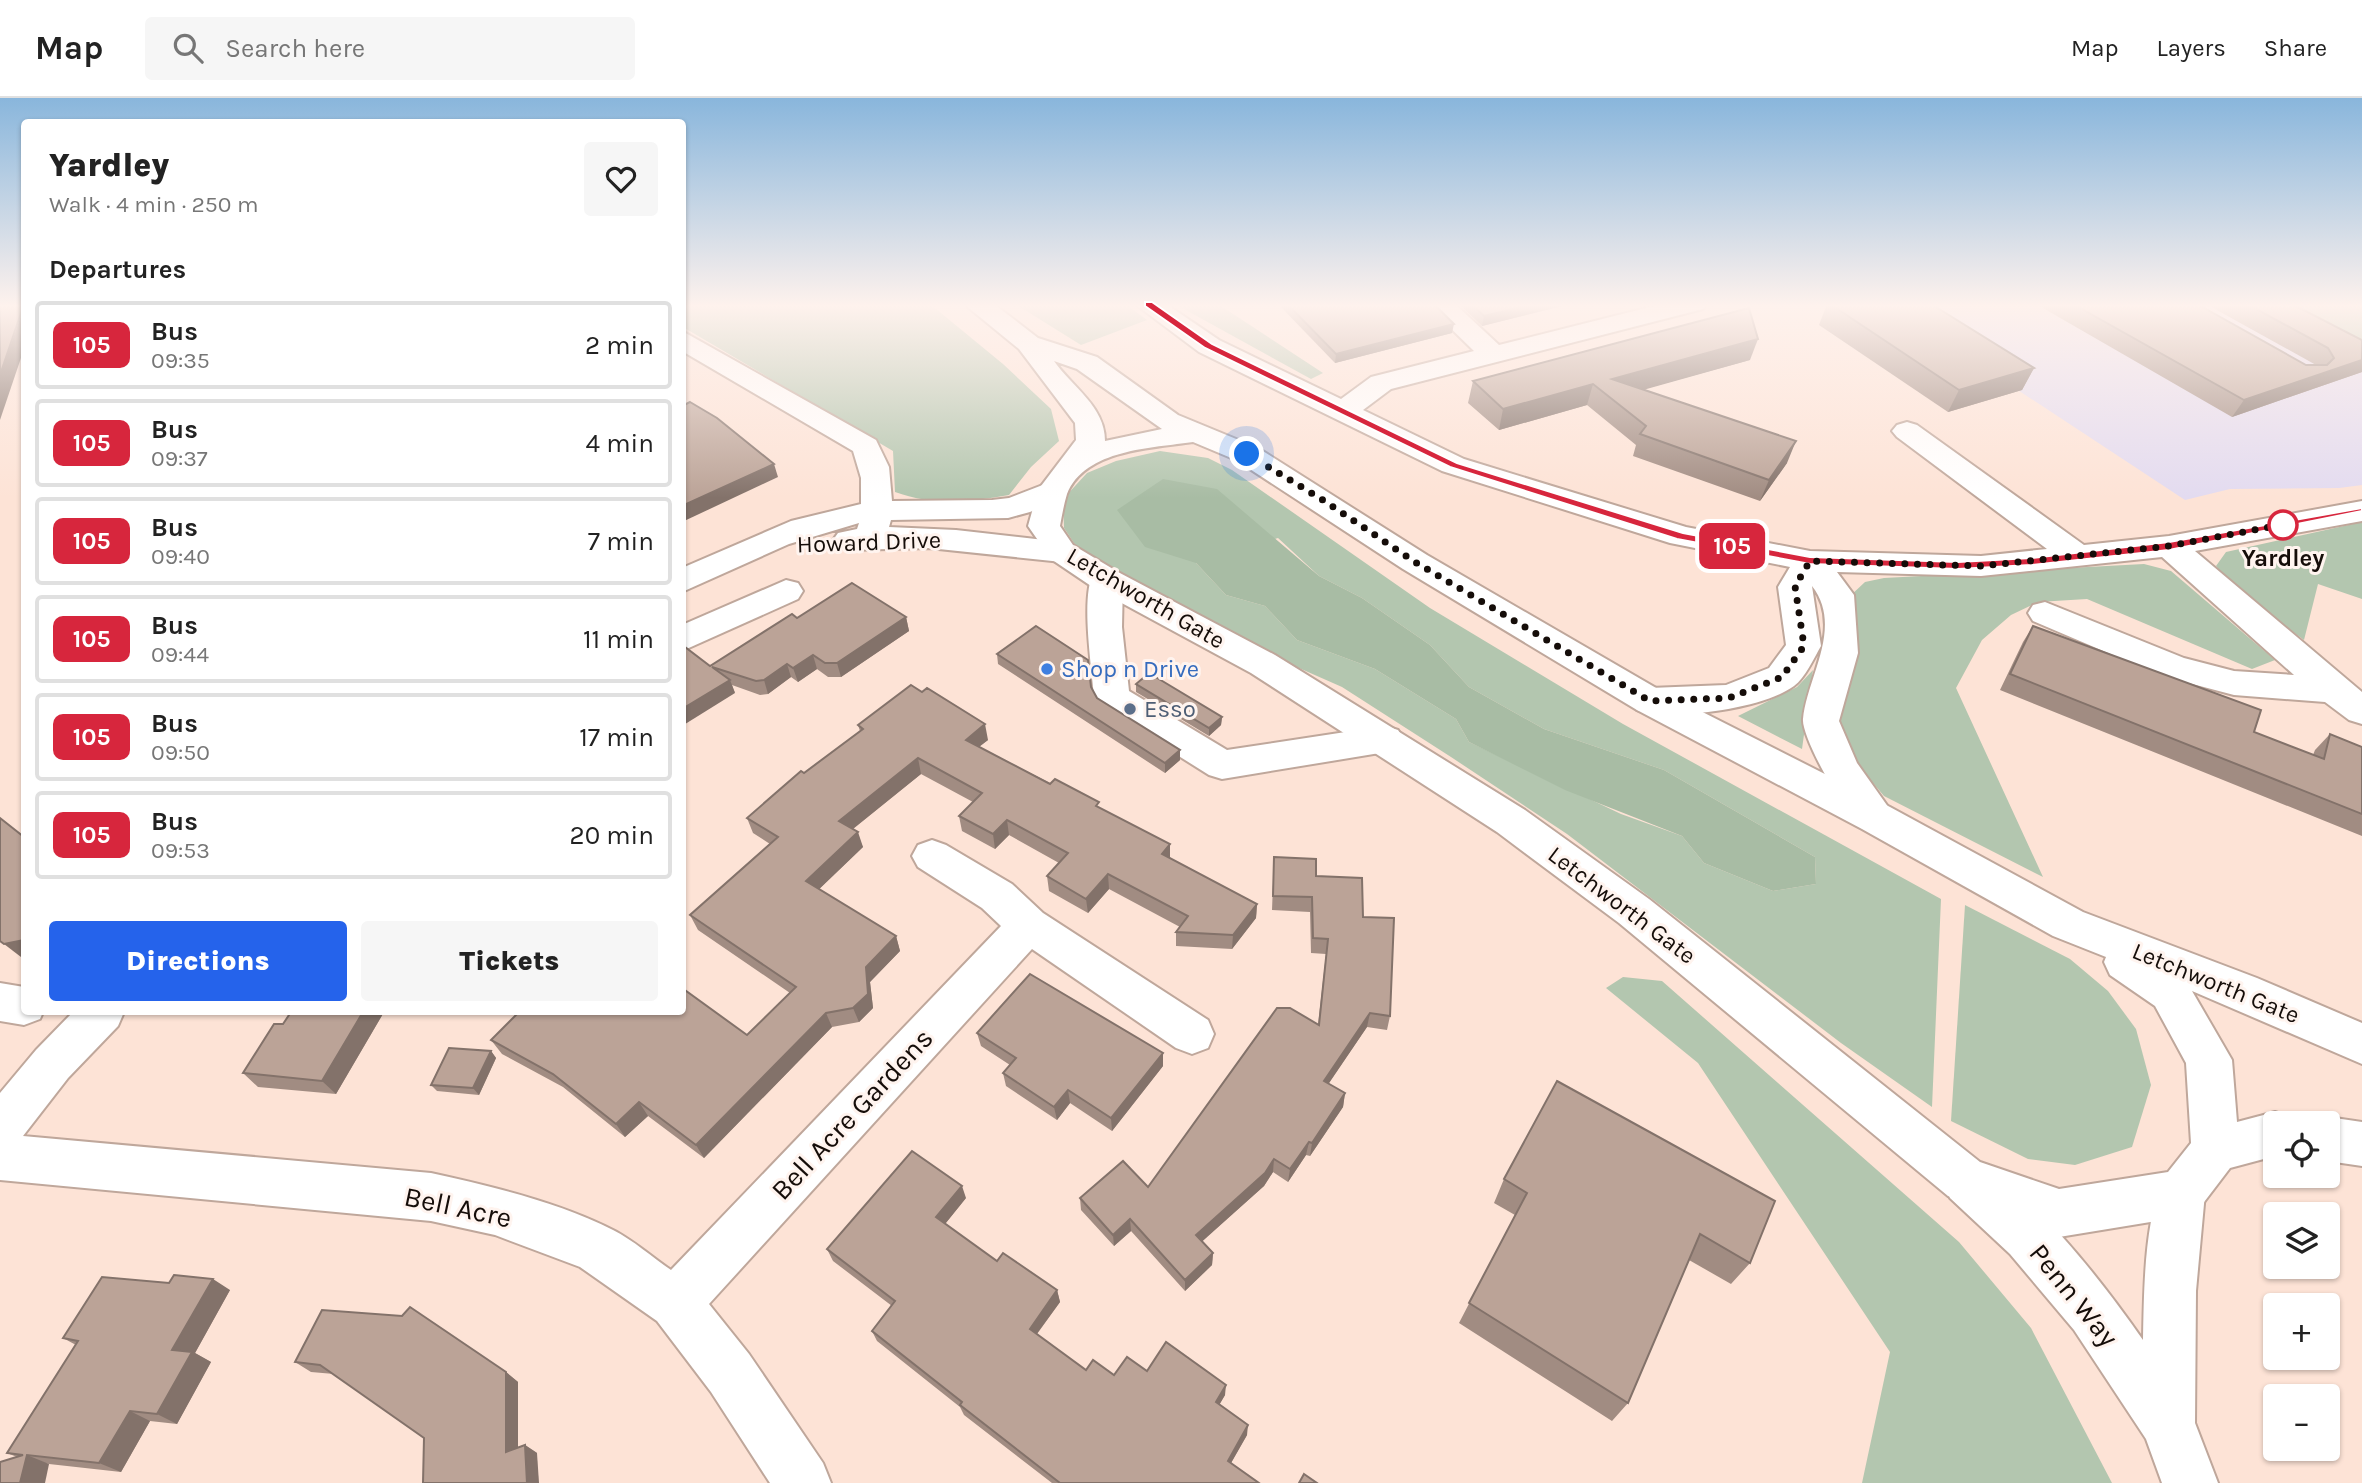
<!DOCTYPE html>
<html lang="en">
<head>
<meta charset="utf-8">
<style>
	body { margin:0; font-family:Karla,sans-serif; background:#f6f6f6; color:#222; height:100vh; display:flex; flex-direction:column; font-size:26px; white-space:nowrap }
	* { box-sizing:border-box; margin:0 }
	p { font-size:23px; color:#767676 }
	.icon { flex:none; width:38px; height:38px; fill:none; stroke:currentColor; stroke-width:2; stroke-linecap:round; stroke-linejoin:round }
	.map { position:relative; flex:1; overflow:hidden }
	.side { position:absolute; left:21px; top:21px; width:665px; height:896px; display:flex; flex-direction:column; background:#fff; border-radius:7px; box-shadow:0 2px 5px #0004 }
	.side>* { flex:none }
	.badge { padding:0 14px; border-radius:10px; font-size:24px; line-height:46px }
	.tools { position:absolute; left:2263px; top:1013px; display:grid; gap:14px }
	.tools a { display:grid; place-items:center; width:77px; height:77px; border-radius:7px; background:#fff; box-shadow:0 2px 5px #0004; font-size:35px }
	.you { position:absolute; width:35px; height:35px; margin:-18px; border:5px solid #fff; border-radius:50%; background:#1a73e8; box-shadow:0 0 0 10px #1a73e833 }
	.map>.badge { position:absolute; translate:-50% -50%; box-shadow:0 0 0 4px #fff }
	h2 { padding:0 28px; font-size:26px; line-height:63px }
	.round { display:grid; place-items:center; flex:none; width:74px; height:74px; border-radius:7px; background:#f6f6f6 }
	.headline { display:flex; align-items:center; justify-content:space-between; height:119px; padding:0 28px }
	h1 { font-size:33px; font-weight:800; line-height:52px }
	.cta { display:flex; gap:14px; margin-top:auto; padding:14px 28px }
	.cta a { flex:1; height:80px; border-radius:7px; background:#2563eb; color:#fff; font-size:28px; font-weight:800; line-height:80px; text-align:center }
	.cta a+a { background:#f6f6f6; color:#222 }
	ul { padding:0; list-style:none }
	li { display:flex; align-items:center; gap:21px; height:88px; margin:0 14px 10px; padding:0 14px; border:4px solid #e0e0e0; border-radius:7px }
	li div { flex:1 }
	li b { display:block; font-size:26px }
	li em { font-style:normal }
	li .badge { min-width:77px; font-weight:700; text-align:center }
	header { display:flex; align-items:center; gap:42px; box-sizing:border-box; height:98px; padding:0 35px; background:#fff; border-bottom:2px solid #e0e0e0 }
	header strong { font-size:33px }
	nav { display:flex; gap:38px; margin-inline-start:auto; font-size:24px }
	.search { width:490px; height:63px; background:#f6f6f6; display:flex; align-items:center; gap:18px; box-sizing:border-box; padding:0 24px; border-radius:7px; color:#767676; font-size:26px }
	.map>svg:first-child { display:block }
	.commercial { fill:#e3dbf0 }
	.green { fill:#b3c6af; fill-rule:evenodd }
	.forest { fill:#a8bca4 }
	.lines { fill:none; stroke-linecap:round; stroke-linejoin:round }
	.minor-casing { stroke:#bfa79b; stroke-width:4 }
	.major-casing { stroke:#bfa79b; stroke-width:4 }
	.minor { fill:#fff; fill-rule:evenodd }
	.major { fill:#fff; fill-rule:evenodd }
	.wall { fill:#a18c82 }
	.shaded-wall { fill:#83726a }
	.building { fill:#bba397; stroke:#83726a; stroke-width:2 }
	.line { fill:#d7263d; stroke:#fff; stroke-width:2 }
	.walk { stroke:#150d09; stroke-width:7; stroke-dasharray:0 12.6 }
	.stop-dot { fill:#fff; stroke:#d7263d; stroke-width:3.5 }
	.shop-dot { fill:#3f7fe0; stroke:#fff4ef; stroke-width:2.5 }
	.service-dot { fill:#5c6f8a; stroke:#fff4ef; stroke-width:2.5 }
	.labels { text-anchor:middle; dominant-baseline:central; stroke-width:6; stroke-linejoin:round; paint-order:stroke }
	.street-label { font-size:24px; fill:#150d09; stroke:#fff4ef }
	.stop-label { font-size:24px; font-weight:bold; fill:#150d09; stroke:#fff4ef }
	.shop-label { font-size:24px; fill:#366cbe; stroke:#fff4ef; text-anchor:start }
	.service-label { font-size:24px; fill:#4e5e75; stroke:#fff4ef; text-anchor:start }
	.near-street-label { font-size:28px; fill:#150d09; stroke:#fff4ef }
</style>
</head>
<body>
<header>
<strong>Map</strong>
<div class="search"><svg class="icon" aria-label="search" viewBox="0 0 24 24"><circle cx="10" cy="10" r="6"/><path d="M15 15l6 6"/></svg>Search here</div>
<nav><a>Map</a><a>Layers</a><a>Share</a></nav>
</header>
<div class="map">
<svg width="2362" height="1385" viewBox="0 0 2362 1385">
	<rect width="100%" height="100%" fill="#fde3d6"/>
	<!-- commercial -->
	<polygon class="commercial" points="1887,206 2250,206 2362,263 2362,387 2339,390 2230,391 2185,402"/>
	<!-- green -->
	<g class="green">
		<path d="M683,206H930L1003,266L1051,311L1059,343L1031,369L1009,397C970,404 933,408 895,394L893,353L683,229Z"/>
		<polygon points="1015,206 1125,206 1147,222 1081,247"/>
		<polygon points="1175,206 1218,206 1323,275 1311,281"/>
		<polygon points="2251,206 2362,206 2362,260"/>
		<path d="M1160,353L1208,360L1232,372L1430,510L1623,626L1941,801L1932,1009L1841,945L1567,736L1451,659L1342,589L1226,538L1082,457L1064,430L1063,401L1087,375L1116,363ZM1278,440L1319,478L1362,500L1430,547L1469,589L1544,631L1664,672L1815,759L1816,786L1773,793L1704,765L1682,738L1621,716L1469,644L1456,621L1375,571L1297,542L1265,508L1226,497L1196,465Z"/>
		<polygon points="2362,424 2362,501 2318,486 2304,542 2233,490 2216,468 2226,454"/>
		<polygon points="2144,466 2171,473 2275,562 2252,571 2087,501 2038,504 2011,517 1982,542 1956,590 2043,779 1884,698 1851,659 1832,618 1858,550 1849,499 1865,484 1884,480"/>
		<polygon points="1813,572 1802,651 1738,618 1797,589"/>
		<polygon points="1965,807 2070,861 2108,893 2136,931 2151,987 2132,1049 2075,1067 2028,1061 1951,1023"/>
		<polygon points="1623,879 1662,883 1959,1144 2031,1230 2112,1385 1862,1385 1890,1254 1698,965 1606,890"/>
	</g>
	<!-- forest -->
	<polygon class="forest" points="1163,381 1217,391 1319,478 1362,500 1430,547 1469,589 1544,631 1664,672 1815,759 1816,786 1773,793 1704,765 1682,738 1565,692 1469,644 1456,621 1375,571 1297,542 1265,508 1226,497 1196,465 1145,449 1117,412"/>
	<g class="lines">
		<defs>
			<g id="minor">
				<path d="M1135,206H1166L1219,242L1341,301L1371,279L1474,253L1426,206H1455L1499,247L1662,206H1707L1703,211L1391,291L1363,312L1464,361L1686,429L1810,453L1981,458L2047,451L1897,339L1892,333L1897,327L1907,324L1917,327L2084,447L2169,438L2362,403V423L2195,453L2362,594V626L2349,622L2325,604L2234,597L2162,578L2033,523L2028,515L2033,507L2045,504L2184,560L2234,573L2294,577L2162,459L1981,478L1837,474L1854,497L1858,555L1839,623L1857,665L1896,720L1890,731C1881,734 1874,736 1864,731C1848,723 1801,639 1803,621C1807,579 1844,529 1812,488L1821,548C1814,560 1805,580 1794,588C1763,611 1673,623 1637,612L1632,603L1637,594L1650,590L1726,587L1769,570L1786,547L1778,489L1790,469L1670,445L1442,373L1199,254Z"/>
				<polygon points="682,233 876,342 889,369 892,403 992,402 1009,400 1053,383 1064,385 1068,392 1064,399 1030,414 1008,420 891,422 889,429 956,432 1062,444 1073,447 1078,454 1073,461 1062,464 929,450 849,452 838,449 833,442 838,435 857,431 859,425 789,446 682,494 682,470 791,423 861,406 861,380 853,353 682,253"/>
				<path d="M1106,471L1118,474L1123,482L1122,529L1129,593L1227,652L1385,628L1398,632L1404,642L1398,652L1222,681L1209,677L1099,608L1094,599C1092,571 1080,497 1094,474Z"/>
				<polygon points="786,482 798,485 803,493 798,501 682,553 682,527"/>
				<path d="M932,742L946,747L1012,786L1043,815L1208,922L1214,936L1208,950L1192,956L1176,950L1032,851L709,1206L749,1256L823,1365L831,1385H770L711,1294L657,1223L580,1169L495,1137L431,1123L0,1082V995L36,952L73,914H124L118,928L68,980L23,1038L431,1075C490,1088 558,1104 613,1132C633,1142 652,1159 671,1172L1001,828L982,810L918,769L912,758L918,747Z"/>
				<polygon points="0,885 24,889 24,914 43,914 40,921 24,927 0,923"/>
				<path d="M1967,1061C2027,1084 2106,1189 2143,1242C2144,1192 2144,1124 2164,1078L2181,1071L2198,1078L2205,1095L2196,1193L2195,1325L2218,1385H2162L2146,1341L2074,1232L2010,1156L1950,1100L1943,1084L1950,1068Z"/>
			</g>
			<g id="major">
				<path d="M964,206H994L1038,240L1097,259L1178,317L1258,350L1427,457L1663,594L1890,709L2083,814L2257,880L2362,925V966L2192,893L2232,962L2237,1024L2275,1014L2292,1020L2294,1026H2275V1058L2230,1070L2198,1112L2181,1119L2059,1139L1948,1098L1619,825L1497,734L1251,575L1094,490L1051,461L1028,428L1038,392L1076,342L1075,325L1019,251ZM1054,263L1077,271L1162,331L1105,343C1105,308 1072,289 1054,263ZM1193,344L1236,362L1403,471L1637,612L1862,731L2053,838L2106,859L2104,864L2110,877L2155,908L2186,965L2191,1045L2168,1074L2059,1091L1980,1064L1649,801L1525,712L1275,557L1118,474L1073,447L1060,428C1062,417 1064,406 1067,396C1085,351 1153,350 1193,344Z"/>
				<polygon points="2328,1019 2362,1024 2362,1068 2328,1063 2328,1026 2311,1026"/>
			</g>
		</defs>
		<!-- minor casing -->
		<use href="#minor" class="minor-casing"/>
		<!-- major casing -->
		<use href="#major" class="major-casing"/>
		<!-- minor -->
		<use href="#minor" class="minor"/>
		<!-- major -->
		<use href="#major" class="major"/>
	</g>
	<!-- wall -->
	<g class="wall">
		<polygon points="1278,206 1434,206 1452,235 1335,265"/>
		<polygon points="1459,206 1570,206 1482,228"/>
		<polygon points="1827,206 1931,206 2034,270 2022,292 1948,314 1819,227"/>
		<polygon points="2036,206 2197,206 2306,267 2316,267 2206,206 2292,206 2362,274 2232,319"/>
		<polygon points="1750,262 1644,291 1787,365 1760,403 1633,358 1636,347 1587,307 1499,332 1468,305 1473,283"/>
		<polygon points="906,519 909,533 841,579 828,579 817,571 798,584 791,579 768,596 760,597 732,587 735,595 710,568 797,520"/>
		<polygon points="2033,528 2254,634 2313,657 2315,652 2330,636 2362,649 2362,738 2000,592 2023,544"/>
		<polygon points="997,556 1091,589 1097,600 1180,662 1165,675 998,566"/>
		<polygon points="1136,586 1222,619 1221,627 1209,638 1136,594"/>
		<polygon points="858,627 988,642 979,649 1170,746 1170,761 1257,806 1256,820 1232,851 1176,848 1176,834 1180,829 1109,791 1088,815 1049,793 1047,778 1059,765 1009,737 995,751 962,733 959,718 973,704 921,676 853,731 863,749 819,791 896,838 900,853 870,884 873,910 859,924 832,929 704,1060 648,1018 625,1039 563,989 502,956 491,942 747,937 790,895 698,832 690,817 770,746 753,735 747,720 804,675 860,633"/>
		<polygon points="1274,759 1316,778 1363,819 1390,918 1387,932 1367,929 1328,986 1345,995 1343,1009 1310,1058 1306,1057 1288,1084 1273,1074 1264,1088 1202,1143 1213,1155 1212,1167 1185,1193 1131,1133 1114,1148 1081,1112 1080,1100 1148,1089 1318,927 1326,856 1311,855 1310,814 1272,812"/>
		<polygon points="291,914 384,914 336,996 258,989 243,975 283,926"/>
		<polygon points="977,935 1163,968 1112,1033 1070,1005 1057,1022 1006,988 1003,975 1010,967 981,948"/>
		<polygon points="491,953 496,960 479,997 437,993 431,987"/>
		<polygon points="1557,983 1750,1165 1731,1186 1689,1162 1628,1305 1612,1323 1459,1225 1515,1117 1494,1105 1504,1081"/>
		<polygon points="966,1100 945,1126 997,1163 1057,1192 1060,1204 1037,1236 1086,1272 1114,1277 1147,1273 1225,1297 1219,1307 1247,1337 1231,1365 1259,1385 1052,1385 964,1317 960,1309 877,1243 872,1233 892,1208 833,1163 827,1151"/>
		<polygon points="169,1185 230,1192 195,1255 211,1264 177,1326 150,1323 121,1374 49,1366 17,1359 7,1355 76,1247 63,1240"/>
		<polygon points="295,1264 506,1274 518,1284 518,1349 525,1347 537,1355 424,1340 334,1276 311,1274"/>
	</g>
	<!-- shaded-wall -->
	<g class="shaded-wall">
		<polygon points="1534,206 1570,206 1482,228 1484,218"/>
		<polygon points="24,209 24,251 0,322 0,277"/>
		<polygon points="1454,226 1452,235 1335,265 1336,256"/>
		<polygon points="1758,241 1750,262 1611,301 1612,281"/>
		<polygon points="2362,262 2362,274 2232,319 2244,302"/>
		<polygon points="2034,270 2022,292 1948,314 1959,292"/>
		<polygon points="1593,286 1587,307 1499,332 1503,311"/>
		<polygon points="1796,343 1787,365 1760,403 1769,382"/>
		<polygon points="774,366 778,379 682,424 682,408"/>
		<polygon points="906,519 909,533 841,579 837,565"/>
		<polygon points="813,557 817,571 798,584 793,570"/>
		<polygon points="787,566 791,579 768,596 764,582"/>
		<polygon points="730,582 735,595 682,628 682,611"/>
		<polygon points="1222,619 1221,627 1209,638 1209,630"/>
		<polygon points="985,626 988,642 968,657 966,642"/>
		<polygon points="1180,652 1180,662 1165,675 1165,665"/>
		<polygon points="918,660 921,676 844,738 839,723"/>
		<polygon points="1007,722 1009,737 995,751 993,736"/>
		<polygon points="858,734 863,749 812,798 806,783"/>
		<polygon points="1170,746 1170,761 1162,756"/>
		<polygon points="1108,776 1109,791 1088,815 1086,801"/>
		<polygon points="1257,806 1256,820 1232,851 1233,837"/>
		<polygon points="896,838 900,853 870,884 873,910 859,924 853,910 866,869"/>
		<polygon points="24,842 24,859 21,859 4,846"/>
		<polygon points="363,914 384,914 336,996 322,983"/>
		<polygon points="826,915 832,929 704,1060 696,1047"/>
		<polygon points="1370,915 1367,929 1321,997 1324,983"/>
		<polygon points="491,953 496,960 479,997 473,990"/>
		<polygon points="1163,955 1163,968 1112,1033 1111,1020"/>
		<polygon points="1068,992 1070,1005 1057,1022 1054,1009"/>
		<polygon points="1345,995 1343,1009 1310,1058 1312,1045"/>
		<polygon points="639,1004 648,1018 625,1039 616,1026"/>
		<polygon points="1309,1044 1306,1057 1288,1084 1290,1071"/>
		<polygon points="1274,1061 1273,1074 1264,1088 1196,1149 1196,1137"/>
		<polygon points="962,1088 966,1100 941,1131 936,1119"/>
		<polygon points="1130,1121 1131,1133 1114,1148 1113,1137"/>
		<polygon points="1213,1155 1212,1167 1185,1193 1185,1182"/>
		<polygon points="213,1181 230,1192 195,1255 211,1264 177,1326 157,1316 172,1252"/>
		<polygon points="1057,1192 1060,1204 1033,1241 1030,1231"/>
		<polygon points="506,1274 518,1284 518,1363 506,1354"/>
		<polygon points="1226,1287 1225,1297 1215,1314 1216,1304"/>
		<polygon points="130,1313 150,1323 121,1374 99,1365"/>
		<polygon points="1248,1327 1247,1337 1227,1372 1228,1363"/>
		<polygon points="525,1347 537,1355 539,1385 527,1385"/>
		<polygon points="27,1357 49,1366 45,1385 20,1385"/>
	</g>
	<!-- building -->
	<g class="building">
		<polygon points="0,206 24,206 0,277"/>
		<polygon points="1287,206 1434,206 1454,226 1336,256"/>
		<polygon points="1471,206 1534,206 1484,218"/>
		<polygon points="1830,206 1931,206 2034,270 1959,292"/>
		<polygon points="2073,206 2197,206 2306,267 2327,267 2334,260 2328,250 2247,206 2292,206 2362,242 2362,262 2244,302"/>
		<polygon points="1749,210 1758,241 1612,281 1796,343 1769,382 1640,336 1646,328 1593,286 1503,311 1473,283"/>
		<polygon points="690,304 717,320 774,366 682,408 682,308"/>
		<polygon points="852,485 906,519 837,565 825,565 813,557 793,570 787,566 764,582 756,583 712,569 730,582 682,611 682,551 685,549 710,568 792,516 797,520"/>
		<polygon points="1036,528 1088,562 1091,589 1097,600 1180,652 1165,665 997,556"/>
		<polygon points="2033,528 2261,612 2254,634 2324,661 2330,636 2362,649 2362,716 2010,576"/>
		<polygon points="1149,575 1222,619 1209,630 1136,586"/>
		<polygon points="911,587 922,594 927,590 985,626 966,642 1050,686 1055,681 1099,704 1096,708 1170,746 1162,756 1257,806 1233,837 1176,834 1188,818 1108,776 1086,801 1047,778 1068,755 1007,722 993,736 959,718 982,695 918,660 839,723 858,734 806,783 896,838 866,869 868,896 853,910 826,915 696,1047 639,1004 616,1026 553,976 491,942 519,914 682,914 682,890 747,937 796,889 690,817 778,739 747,720 801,673 804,675 863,631 858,627"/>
		<polygon points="0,720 24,739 24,842 4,846 0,843"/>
		<polygon points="1274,759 1316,761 1316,778 1362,780 1363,819 1394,820 1390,918 1370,915 1324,983 1345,995 1312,1045 1309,1044 1290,1071 1274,1061 1265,1075 1196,1137 1213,1155 1185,1182 1130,1121 1113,1137 1080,1100 1123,1063 1148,1089 1277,910 1290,910 1319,927 1328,841 1313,840 1312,799 1273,798"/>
		<polygon points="1030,876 1163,955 1111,1020 1068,992 1054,1009 1003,975 1016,960 977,935"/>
		<polygon points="291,914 363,914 322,983 243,975 274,926 283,926"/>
		<polygon points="449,950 491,953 473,990 431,987"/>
		<polygon points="1557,983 1775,1103 1750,1165 1700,1136 1628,1305 1469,1205 1527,1095 1504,1081"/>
		<polygon points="912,1053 962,1088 936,1119 997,1163 1003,1155 1057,1192 1030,1231 1086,1272 1093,1262 1114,1277 1127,1259 1147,1273 1166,1244 1226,1287 1216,1304 1248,1327 1228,1363 1259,1385 1060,1385 960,1307 962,1304 872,1233 895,1203 827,1151"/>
		<polygon points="174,1177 213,1181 172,1252 192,1254 157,1316 130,1313 99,1365 27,1357 20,1385 0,1385 0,1364 23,1357 7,1355 78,1243 63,1240 102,1179 169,1185"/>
		<polygon points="410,1209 506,1274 506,1354 525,1347 527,1385 423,1385 424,1340 320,1267 295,1264 322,1212 402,1218"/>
		<polygon points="1304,1376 1317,1385 1299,1385"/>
	</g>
	<!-- sky -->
	<linearGradient id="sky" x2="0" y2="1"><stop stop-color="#89b6dc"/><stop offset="0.52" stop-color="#fef2ed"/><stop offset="1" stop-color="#fef2ed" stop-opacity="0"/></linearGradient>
	<rect width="2362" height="400" fill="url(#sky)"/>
	<!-- line -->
	<polygon class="line" points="1145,204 1152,204 1212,246 1457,365 1683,435 1810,459 1958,464 2031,460 2169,444 2362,410 2362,413 2169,452 2031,467 1958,471 1810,466 1677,441 1450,369 1205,250 1145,208"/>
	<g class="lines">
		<!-- walk -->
		<polyline class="walk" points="1247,356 1323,402 1415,464 1650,603 1729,600 1782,579 1804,548 1795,488 1810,463 1981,468 2169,448 2286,426 2283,427"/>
	</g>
	<!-- markers -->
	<circle class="stop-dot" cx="2283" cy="427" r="14"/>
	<circle class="shop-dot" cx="1047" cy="571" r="7"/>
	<circle class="service-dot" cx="1130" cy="611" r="7"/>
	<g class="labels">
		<!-- street labels -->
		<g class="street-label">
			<text transform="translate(869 444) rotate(-2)">Howard Drive</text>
			<text transform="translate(1146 500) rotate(30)">Letchworth Gate</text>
			<text transform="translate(1622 807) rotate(37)">Letchworth Gate</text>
			<text transform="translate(2216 885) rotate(22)">Letchworth Gate</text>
		</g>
		<!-- stop labels -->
		<g class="stop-label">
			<text x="2283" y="460">Yardley</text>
		</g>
		<!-- shop labels -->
		<g class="shop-label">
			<text x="1061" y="571">Shop n Drive</text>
		</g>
		<!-- service labels -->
		<g class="service-label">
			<text x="1144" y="611">Esso</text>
		</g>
		<!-- near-street labels -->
		<g class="near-street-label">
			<text transform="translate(852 1016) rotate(-47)">Bell Acre Gardens</text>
			<text transform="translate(458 1109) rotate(12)">Bell Acre</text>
			<text transform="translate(2074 1197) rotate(51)">Penn Way</text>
		</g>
	</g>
</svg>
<div class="tools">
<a><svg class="icon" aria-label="locate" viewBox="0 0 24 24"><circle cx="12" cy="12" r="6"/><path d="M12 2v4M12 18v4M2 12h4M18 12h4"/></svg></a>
<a><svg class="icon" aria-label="layers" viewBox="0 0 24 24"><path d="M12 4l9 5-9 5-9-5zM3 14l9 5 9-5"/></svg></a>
<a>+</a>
<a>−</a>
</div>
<div class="you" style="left:1247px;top:356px"></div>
<b class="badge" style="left:1732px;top:448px;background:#d7263d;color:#fff">105</b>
<section class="side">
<div class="headline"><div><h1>Yardley</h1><p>Walk · 4 min · 250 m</p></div><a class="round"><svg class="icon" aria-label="heart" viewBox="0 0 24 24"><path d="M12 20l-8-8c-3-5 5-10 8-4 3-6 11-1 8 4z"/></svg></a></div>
<h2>Departures</h2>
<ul>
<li><span class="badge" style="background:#d7263d;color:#fff">105</span><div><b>Bus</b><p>09:35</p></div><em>2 min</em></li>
<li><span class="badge" style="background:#d7263d;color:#fff">105</span><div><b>Bus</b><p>09:37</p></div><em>4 min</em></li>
<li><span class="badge" style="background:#d7263d;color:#fff">105</span><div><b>Bus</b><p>09:40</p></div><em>7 min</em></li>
<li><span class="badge" style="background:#d7263d;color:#fff">105</span><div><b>Bus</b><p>09:44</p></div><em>11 min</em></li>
<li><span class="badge" style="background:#d7263d;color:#fff">105</span><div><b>Bus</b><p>09:50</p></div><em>17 min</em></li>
<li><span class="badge" style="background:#d7263d;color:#fff">105</span><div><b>Bus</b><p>09:53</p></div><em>20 min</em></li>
</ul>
<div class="cta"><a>Directions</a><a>Tickets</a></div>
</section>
</div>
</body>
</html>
